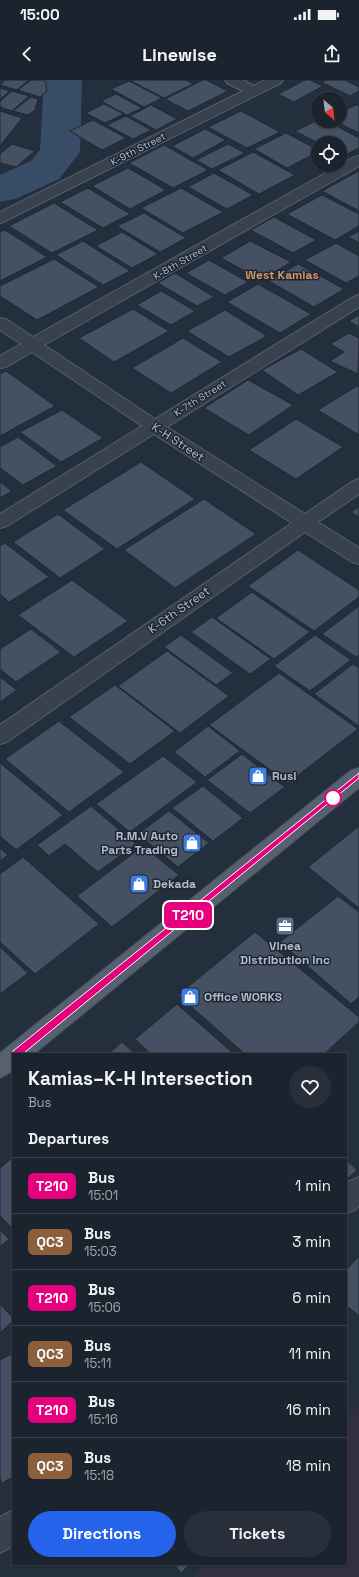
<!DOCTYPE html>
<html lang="en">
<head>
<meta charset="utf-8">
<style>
	body { margin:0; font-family:"Space Grotesk",sans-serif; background:#282f3a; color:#f1f3f6; height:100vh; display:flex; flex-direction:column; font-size:15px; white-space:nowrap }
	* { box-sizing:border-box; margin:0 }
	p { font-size:13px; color:#a0a4aa }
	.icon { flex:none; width:22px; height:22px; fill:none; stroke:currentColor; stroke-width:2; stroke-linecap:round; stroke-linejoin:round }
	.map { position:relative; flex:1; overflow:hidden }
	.details { position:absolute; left:12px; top:973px; width:335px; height:512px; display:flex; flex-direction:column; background:#1b232e; border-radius:0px; box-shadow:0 1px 3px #0004,0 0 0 1px #39404a }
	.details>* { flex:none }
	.badge { padding:0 8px; border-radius:6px; font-size:14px; line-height:26px }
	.needle { width:26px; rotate:152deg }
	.fabs { position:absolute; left:311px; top:12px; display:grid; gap:8px }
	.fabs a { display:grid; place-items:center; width:36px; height:36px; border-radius:50%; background:#1b232e; box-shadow:0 1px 3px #0004,0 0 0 1px #39404a; font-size:20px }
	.map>.badge { position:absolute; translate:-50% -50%; box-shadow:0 0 0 2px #fff }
	h2 { padding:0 16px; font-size:15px; line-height:36px }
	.round { display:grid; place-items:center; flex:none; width:42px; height:42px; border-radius:21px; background:#282f3a }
	.overview { display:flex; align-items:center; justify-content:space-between; height:68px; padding:0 16px }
	h1 { font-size:19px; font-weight:800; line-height:30px }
	.action { display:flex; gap:8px; margin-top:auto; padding:8px 16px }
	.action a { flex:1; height:46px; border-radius:24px; background:#2563eb; color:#fff; font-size:16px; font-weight:800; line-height:46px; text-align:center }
	.action a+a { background:#282f3a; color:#f1f3f6 }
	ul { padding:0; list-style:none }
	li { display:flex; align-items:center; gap:12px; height:56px; padding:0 16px; border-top:1px solid #39404a }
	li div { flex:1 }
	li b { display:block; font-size:15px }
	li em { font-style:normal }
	li .badge { min-width:44px; font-weight:700; text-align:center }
	.status { display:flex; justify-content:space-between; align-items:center; height:28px; padding:0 20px; background:#1b232e; direction:ltr }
	.status svg { height:11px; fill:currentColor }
	header { display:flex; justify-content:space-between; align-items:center; height:52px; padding:0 16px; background:#1b232e; font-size:18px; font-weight:800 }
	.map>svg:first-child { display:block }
	.medical { fill:#32303f }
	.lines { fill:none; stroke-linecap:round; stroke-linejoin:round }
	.river { fill:#394c67; fill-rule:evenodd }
	.building { fill:#455162; stroke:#1f2835 }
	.minor-casing { stroke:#565f6c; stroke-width:2 }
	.major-casing { stroke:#414a57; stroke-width:2 }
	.minor { fill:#38414e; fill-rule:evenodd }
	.major { fill:#56606e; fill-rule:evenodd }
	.line { fill:#e6007e; stroke:#fff }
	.stop-dot { fill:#fff; stroke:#e6007e; stroke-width:2 }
	.labels { text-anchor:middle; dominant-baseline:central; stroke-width:3; stroke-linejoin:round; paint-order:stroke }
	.far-street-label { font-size:10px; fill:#b4bcc9; stroke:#1d2633 }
	.far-quarter-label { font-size:12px; font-weight:bold; fill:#d59563; stroke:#1d2633 }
	.street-label { font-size:12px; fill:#b4bcc9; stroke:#1d2633 }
	.poi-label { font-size:12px; font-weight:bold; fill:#b4bcc9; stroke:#1d2633; text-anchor:start }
</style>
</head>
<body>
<div class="status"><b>15:00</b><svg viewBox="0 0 49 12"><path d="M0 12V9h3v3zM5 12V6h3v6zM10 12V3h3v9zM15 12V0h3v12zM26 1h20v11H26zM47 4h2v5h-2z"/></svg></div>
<header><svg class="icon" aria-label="back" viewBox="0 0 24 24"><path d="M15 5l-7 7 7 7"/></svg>Linewise<svg class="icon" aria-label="share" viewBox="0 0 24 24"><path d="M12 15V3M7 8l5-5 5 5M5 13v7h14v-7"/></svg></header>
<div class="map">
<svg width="359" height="1497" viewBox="0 0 359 1497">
	<rect width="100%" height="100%" fill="#242f3e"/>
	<!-- medical -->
	<polygon class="medical" points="359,1325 359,1497 194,1497 206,1484 346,1484 346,1339"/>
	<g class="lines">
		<!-- river -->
		<polygon class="river" points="44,0 82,0 80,72 59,99 15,119 0,122 0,95 31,81 40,70"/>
	</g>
	<!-- building -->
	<g class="building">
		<polygon points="5,0 29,0 17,10 0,5"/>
		<polygon points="31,0 44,0 46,4 47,11 40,17 18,10"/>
		<polygon points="132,0 186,0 193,4 164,18 131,1"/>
		<polygon points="203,0 206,0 228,11 188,31 165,19"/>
		<polygon points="305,0 310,0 323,6 294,22 278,14"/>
		<polygon points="326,0 345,0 359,7 359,11 350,16 321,2"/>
		<polygon points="129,1 162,18 144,27 111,9"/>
		<polygon points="0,8 10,11 0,19"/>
		<polygon points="12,11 29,16 12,31 0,27 0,21"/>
		<polygon points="116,14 142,28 127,35 101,21"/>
		<polygon points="31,17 38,19 35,30 28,35 13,31"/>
		<polygon points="104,24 124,34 105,43 86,33"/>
		<polygon points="151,25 177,39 156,50 130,36"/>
		<polygon points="356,25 359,26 359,53 335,41 340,41 340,33"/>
		<polygon points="0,31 22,38 0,66"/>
		<polygon points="241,31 280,52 247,68 208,47"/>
		<polygon points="126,36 151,50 133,59 107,45"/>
		<polygon points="93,40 126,58 102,70 70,51"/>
		<polygon points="318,40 318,41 327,41 359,58 359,68 343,76 340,75 340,63 318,63 295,51"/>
		<polygon points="205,49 226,60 193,78 172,66"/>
		<polygon points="286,53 318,70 318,72 287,88 254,69"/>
		<polygon points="12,64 35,71 16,87 0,83 0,74"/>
		<polygon points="228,64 245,73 212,89 196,80"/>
		<polygon points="164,65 208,90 173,108 129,83"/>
		<polygon points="253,72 295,95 259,114 218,90"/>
		<polygon points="128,88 166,110 130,129 92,106"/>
		<polygon points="359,91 359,131 322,111"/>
		<polygon points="214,93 253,115 227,129 188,107"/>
		<polygon points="88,108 130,134 103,148 60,122"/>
		<polygon points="181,108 223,132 183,153 141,128"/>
		<polygon points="322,115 359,134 359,146 335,160 287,134"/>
		<polygon points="54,123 98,150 52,173 9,146"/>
		<polygon points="144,133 186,158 160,172 117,146"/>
		<polygon points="274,137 316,160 293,173 251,150"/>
		<polygon points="5,150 47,177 0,201 0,152"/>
		<polygon points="359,151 359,163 348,157"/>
		<polygon points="122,152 158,174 132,188 96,166"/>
		<polygon points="83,161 130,191 103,205 56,175"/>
		<polygon points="250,161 291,182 261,200 221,178"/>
		<polygon points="336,163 359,176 359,196 346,203 305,180"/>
		<polygon points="54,179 99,207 37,240 0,216 0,206"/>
		<polygon points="209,180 248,202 225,215 186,193"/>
		<polygon points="298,184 344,209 314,227 269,201"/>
		<polygon points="175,193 214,217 197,226 158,203"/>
		<polygon points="258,204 311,234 280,253 227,222"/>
		<polygon points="161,211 195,231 171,245 137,225"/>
		<polygon points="133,229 169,251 114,282 79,258"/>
		<polygon points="225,230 267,256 229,277 187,251"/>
		<polygon points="359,235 359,247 349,241"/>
		<polygon points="349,253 359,258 358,294 330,281 344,272 330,264"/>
		<polygon points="183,258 222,282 171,313 132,288"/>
		<polygon points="301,269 338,292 298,315 262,290"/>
		<polygon points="6,291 55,326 0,356 0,294"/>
		<polygon points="248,300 293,325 249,355 204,328"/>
		<polygon points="357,306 359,307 359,355 318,330"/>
		<polygon points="62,330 103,358 61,382 20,352"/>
		<polygon points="296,339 343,367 296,399 249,370"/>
		<polygon points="18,357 57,386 23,405 0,388 0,367"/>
		<polygon points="141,382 195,419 117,469 63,430"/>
		<polygon points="0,402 12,411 0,418"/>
		<polygon points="204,419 256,454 175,508 124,470"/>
		<polygon points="359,427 359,437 351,432"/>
		<polygon points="58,434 105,469 60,498 13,462"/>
		<polygon points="5,463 49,497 9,522 0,514 0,466"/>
		<polygon points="298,470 359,510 359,517 314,551 248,506"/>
		<polygon points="72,500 128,541 74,577 18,535"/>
		<polygon points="252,512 310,552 274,579 216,538"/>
		<polygon points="359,526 359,575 356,577 322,554"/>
		<polygon points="212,537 271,579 250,594 191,552"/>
		<polygon points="31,549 61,572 16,602 0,589 0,569"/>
		<polygon points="181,555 233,593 216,605 164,567"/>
		<polygon points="315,555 351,580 310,611 274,586"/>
		<polygon points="167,571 229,616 180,653 118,606"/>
		<polygon points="353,584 359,588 359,646 314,614"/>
		<polygon points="279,593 358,649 288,703 209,645"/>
		<polygon points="0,597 17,610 0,622"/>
		<polygon points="115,605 175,651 130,684 69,637"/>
		<polygon points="59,641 124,692 69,732 5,679"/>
		<polygon points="208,646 240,671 205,697 174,672"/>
		<polygon points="242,674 285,707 250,733 207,700"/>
		<polygon points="163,676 197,702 130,752 96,724"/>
		<polygon points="0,683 63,735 16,770 0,756"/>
		<polygon points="203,706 243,738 213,761 172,728"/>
		<polygon points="91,726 136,764 98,792 65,764 49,776 37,765"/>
		<polygon points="169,731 209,763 178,787 138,754"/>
		<polygon points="359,746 359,828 308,787"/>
		<polygon points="143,766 179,795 112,847 77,816"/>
		<polygon points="0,768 8,775 0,781"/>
		<polygon points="23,777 99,844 35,894 0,862 0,794"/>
		<polygon points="338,816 359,832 359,917 351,924 280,862"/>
		<polygon points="255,852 359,937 359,942 324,974 245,974 178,915"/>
		<polygon points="0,867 28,893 0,914"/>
		<polygon points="177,924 234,974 151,974 135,959"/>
		<polygon points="122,962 135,974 108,974"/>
		<polygon points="13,1077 13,1149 0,1136 0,1088"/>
		<polygon points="346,1080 357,1090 346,1100"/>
		<polygon points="0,1150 9,1159 0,1167"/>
		<polygon points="359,1176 359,1236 346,1225 346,1190"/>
		<polygon points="0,1224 13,1238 13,1241 0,1253"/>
		<polygon points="13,1273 13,1397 2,1403 0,1398 0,1280"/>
		<polygon points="174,1484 190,1484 181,1493"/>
	</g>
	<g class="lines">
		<defs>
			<g id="minor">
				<polygon points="225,0 243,0 254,6 265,0 283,0 281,3 5,141 0,143 0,132 243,11 227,3"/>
				<polygon points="359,76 359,86 44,265 155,339 353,217 359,215 359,227 167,347 305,434 353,401 359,399 359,414 318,442 359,468 359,484 352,482 305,452 7,662 0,664 0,645 292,443 154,354 7,446 0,448 0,434 142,346 32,272 6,287 0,288 0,276 21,264 0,250 0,238 6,239 33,257 354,77"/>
				<polygon points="359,1097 359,1126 355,1130 346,1133 346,1104 350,1101"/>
				<polygon points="13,1430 13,1466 0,1473 0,1437"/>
			</g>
			<polygon id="major" points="359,688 359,708 34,974 13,974 13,991 0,998 0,973 351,690"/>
		</defs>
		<!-- minor casing -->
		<use href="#minor" class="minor-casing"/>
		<!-- major casing -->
		<use href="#major" class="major-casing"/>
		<!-- minor -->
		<use href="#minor" class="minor"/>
		<!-- major -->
		<use href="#major" class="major"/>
	</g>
	<!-- line -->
	<polygon class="line" points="359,693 359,698 19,977 13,977 12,974 13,971"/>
	<!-- icons -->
	<defs>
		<symbol id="shop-square" viewBox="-11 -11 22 22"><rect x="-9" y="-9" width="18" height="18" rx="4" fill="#3f7fe0" stroke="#1d2633"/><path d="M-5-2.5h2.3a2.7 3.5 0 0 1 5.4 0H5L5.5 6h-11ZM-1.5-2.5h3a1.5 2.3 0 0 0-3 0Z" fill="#fff"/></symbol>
		<symbol id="office-square" viewBox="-11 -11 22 22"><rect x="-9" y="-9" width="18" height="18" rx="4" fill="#5c6f8a" stroke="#1d2633"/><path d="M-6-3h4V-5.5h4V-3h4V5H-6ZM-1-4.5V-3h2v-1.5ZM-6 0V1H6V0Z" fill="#fff"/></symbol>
	</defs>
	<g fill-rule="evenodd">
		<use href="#shop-square" x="247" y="685" width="22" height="22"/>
		<use href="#shop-square" x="181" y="752" width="22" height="22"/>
		<use href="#shop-square" x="128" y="793" width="22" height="22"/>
		<use href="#office-square" x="274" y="835" width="22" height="22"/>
		<use href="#shop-square" x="179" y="906" width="22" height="22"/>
	</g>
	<!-- markers -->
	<circle class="stop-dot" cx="333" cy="718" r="8"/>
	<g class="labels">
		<!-- far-street labels -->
		<g class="far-street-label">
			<text transform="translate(138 69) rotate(-27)">K-9th Street</text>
			<text transform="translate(180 182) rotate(-30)">K-8th Street</text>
			<text transform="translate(200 318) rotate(-32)">K-7th Street</text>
		</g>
		<!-- far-quarter labels -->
		<g class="far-quarter-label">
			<text x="282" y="195">West Kamias</text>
		</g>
		<!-- street labels -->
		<g class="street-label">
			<text transform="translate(178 362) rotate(33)">K-H Street</text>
			<text transform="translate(179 530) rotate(-35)">K-6th Street</text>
		</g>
		<!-- poi labels -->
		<g class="poi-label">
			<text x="272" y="696">Rusi</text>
			<text x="178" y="756" text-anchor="end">R.M.V Auto<tspan x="178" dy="14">Parts Trading</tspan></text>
			<text x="153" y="804">Dekada</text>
			<text x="285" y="866" text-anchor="middle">Vinea<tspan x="285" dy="14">Distribution Inc</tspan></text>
			<text x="204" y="917">Office WORKS</text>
		</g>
	</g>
</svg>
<div class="fabs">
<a><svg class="needle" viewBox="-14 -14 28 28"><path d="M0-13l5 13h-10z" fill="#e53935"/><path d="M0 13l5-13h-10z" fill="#a0a4aa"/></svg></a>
<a><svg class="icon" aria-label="locate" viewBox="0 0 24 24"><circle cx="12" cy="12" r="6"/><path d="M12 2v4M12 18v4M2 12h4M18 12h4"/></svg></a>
</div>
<b class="badge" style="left:188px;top:835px;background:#e6007e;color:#fff">T210</b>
<section class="details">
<div class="overview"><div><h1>Kamias–K-H Intersection</h1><p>Bus</p></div><a class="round"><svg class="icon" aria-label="heart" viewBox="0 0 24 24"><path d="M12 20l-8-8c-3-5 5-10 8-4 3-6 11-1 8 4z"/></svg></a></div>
<h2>Departures</h2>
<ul>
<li><span class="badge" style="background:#e6007e;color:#fff">T210</span><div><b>Bus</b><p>15:01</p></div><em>1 min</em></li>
<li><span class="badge" style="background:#8b5e3c;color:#fff">QC3</span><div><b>Bus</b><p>15:03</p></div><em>3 min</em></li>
<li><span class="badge" style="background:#e6007e;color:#fff">T210</span><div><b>Bus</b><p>15:06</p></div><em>6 min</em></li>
<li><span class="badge" style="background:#8b5e3c;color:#fff">QC3</span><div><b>Bus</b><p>15:11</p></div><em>11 min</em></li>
<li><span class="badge" style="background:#e6007e;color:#fff">T210</span><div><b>Bus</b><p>15:16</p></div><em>16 min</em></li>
<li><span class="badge" style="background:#8b5e3c;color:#fff">QC3</span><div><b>Bus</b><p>15:18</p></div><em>18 min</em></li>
</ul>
<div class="action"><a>Directions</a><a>Tickets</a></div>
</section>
</div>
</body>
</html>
